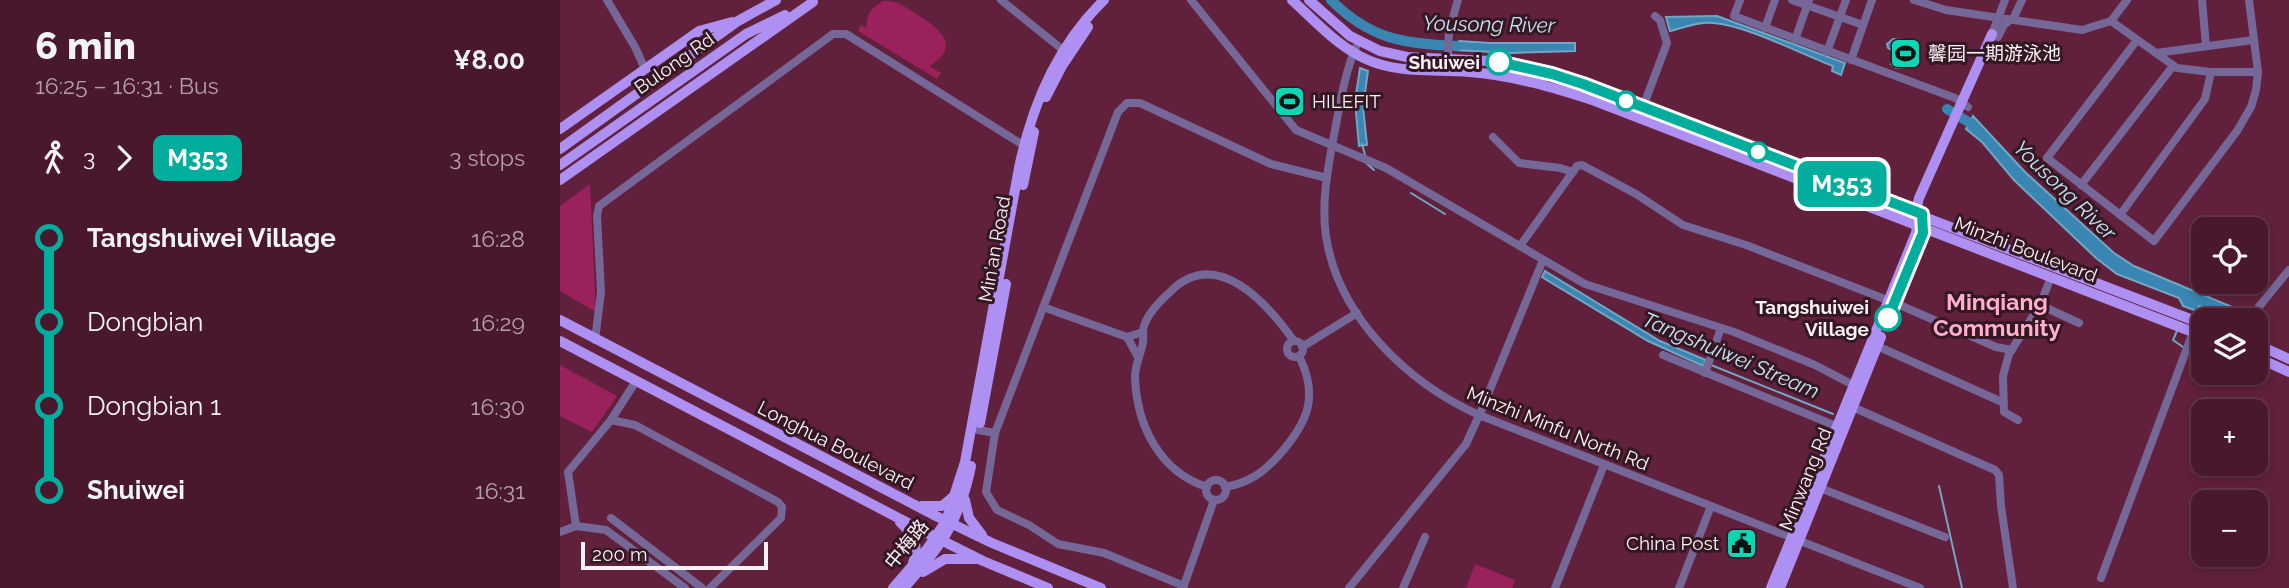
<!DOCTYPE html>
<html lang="en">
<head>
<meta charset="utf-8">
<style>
	body { margin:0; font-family:Raleway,"Noto Sans SC",sans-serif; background:#502135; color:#f1f3f6; height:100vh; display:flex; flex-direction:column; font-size:26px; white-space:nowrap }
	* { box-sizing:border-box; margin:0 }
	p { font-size:23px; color:#b1a0aa }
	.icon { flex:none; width:38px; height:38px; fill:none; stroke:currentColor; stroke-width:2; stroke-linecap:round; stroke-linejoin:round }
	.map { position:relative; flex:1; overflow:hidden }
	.sheet { display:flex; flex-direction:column; background:#49182d; width:560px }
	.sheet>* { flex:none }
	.badge { padding:0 14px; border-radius:10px; font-size:24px; line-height:46px }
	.tools { position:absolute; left:1631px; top:217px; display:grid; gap:14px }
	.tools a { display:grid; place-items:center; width:77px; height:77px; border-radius:14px; background:#49182d; box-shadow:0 4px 10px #0003,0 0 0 2px #613749; font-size:35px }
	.scale { position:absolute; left:21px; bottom:18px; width:187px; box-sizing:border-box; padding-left:7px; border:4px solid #faf2f4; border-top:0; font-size:19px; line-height:24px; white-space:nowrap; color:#faf2f4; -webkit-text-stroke:5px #351723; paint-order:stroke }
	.map>.badge { position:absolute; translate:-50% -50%; box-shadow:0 0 0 4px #fff }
	.legs { display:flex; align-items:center; gap:10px; height:77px; padding:0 35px; font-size:23px }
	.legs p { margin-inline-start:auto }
	.overview { display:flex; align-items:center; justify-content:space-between; height:119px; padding:0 35px }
	h1 { font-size:38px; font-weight:800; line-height:52px }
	ul { padding:0 35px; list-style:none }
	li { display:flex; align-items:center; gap:24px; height:84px; font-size:26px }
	li i { display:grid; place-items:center; width:10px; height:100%; margin:0 9px; background:currentColor }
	li i::after { content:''; width:18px; height:18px; margin:-9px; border:5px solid; border-radius:50%; background:#49182d }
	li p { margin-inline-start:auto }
	li:first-child i { background:linear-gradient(#0000 50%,currentColor 0) }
	li:last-child i { background:linear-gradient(currentColor 50%,#0000 0) }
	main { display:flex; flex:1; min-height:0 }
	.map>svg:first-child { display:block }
	.green { fill:#9a215c }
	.water { fill:#3886b1; stroke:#72a6c5; stroke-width:2 }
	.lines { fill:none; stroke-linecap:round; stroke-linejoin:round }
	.stream { stroke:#72a6c5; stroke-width:2 }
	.river { stroke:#3886b1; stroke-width:10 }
	.minor { stroke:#756798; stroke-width:8 }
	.major { stroke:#ad90f2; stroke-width:10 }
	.line-1-casing { stroke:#fff; stroke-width:16 }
	.line-1 { stroke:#01ad9c; stroke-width:10 }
	.stop-1-dot { fill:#fff; stroke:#01ad9c; stroke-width:3.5 }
	.labels { text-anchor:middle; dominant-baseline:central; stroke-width:6; stroke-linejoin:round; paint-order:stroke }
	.poi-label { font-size:19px; fill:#faf2f4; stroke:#351723; text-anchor:start }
	.stop-label { font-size:19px; font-weight:bold; fill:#faf2f4; stroke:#351723; text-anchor:end }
	.street-label { font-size:19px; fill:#faf2f4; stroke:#351723 }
	.water-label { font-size:21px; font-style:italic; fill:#c5e2f4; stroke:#351723 }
	.quarter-label { font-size:23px; font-weight:bold; fill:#ffafcc; stroke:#351723 }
</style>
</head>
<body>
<main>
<section class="sheet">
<div class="overview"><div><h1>6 min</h1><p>16:25 – 16:31 · Bus</p></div><b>¥8.00</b></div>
<div class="legs"><svg class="icon" aria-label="walk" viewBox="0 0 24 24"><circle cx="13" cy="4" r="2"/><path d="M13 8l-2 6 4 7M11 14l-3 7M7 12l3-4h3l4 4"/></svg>3<svg class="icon" aria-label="forward" viewBox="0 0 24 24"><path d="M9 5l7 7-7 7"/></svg><b class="badge" style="background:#01ad9c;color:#fff">M353</b><p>3 stops</p></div>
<ul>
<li><i style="color:#01ad9c"></i><b>Tangshuiwei Village</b><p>16:28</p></li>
<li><i style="color:#01ad9c"></i><span>Dongbian</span><p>16:29</p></li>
<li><i style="color:#01ad9c"></i><span>Dongbian 1</span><p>16:30</p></li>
<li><i style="color:#01ad9c"></i><b>Shuiwei</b><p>16:31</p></li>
</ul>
</section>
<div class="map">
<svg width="1729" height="588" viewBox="0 0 1729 588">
	<rect width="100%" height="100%" fill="#61203c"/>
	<!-- green -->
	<g class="green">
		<path d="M324,1C336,0 345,7 355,13C376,26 405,46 369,66L381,73L377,79L298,31L301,25L307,28C305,16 312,6 324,1Z"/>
		<polygon points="30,184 36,312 0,291 0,206"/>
		<polygon points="0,365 57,396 32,432 0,416"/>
		<polygon points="915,564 955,580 952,588 906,588"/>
	</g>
	<!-- water -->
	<g class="water">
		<path d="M1157,16L1285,63L1281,75L1272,71L1273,66C1241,54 1186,25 1153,23C1139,21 1123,28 1110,31L1106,17Z"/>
		<polygon points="1333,39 1344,40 1354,51 1353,61 1347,67 1336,68 1331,64 1337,54 1328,48 1327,44"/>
		<polygon points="899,41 930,43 1015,43 1015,51 952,53 895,50 896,43"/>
		<polygon points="800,68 808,71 803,107 807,145 799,146 795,101"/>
		<polygon points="1413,116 1465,172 1554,253 1574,266 1684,312 1679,320 1639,306 1637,311 1623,306 1619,298 1557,274 1536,258 1454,180 1422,142 1406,129"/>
		<polygon points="985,271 1100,341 1146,360 1143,366 1088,341 982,277"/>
	</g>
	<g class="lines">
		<!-- stream -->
		<g class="stream">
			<polyline points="802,144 805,155"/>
			<polyline points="807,164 814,170"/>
			<polyline points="851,193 885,214"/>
			<polyline points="1617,331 1613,340 1623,347"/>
			<polyline points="1628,350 1640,356"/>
			<polyline points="1151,365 1273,414"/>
			<polyline points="1379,486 1402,588"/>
		</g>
		<!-- river -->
		<g class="river">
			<path d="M771,0C810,39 843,44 897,46"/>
			<polyline points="1387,109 1410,123 1418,131"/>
		</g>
		<!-- minor -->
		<g class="minor">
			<polyline points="47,0 75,47 85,69"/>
			<polyline points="441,0 503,50"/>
			<polyline points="631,0 736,130 826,168 1025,284 1174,332 1255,365 1297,387"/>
			<polyline points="1180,0 1174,16 1395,98 1408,107"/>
			<polyline points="1232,0 1303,25"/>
			<polyline points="1354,0 1386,10 1522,30 1551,21 1567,0"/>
			<polyline points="1642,0 1646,46"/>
			<polyline points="1551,21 1617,68 1651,72 1698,72"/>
			<polyline points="1205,28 1215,0"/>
			<polyline points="1432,34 1445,0"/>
			<polyline points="1438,37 1444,25 1454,17 1462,0"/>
			<polyline points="1235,40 1249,0"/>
			<polyline points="1577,40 1487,158 1594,241 1677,131 1691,107 1696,90 1698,72 1689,0"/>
			<path d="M796,47C784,75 780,105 774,135C768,168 761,203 766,236C778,317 848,383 919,415L1360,588"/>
			<polyline points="1267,52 1286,0"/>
			<polyline points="1596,53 1693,40"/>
			<polyline points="888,57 889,31 898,0"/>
			<polyline points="1291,60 1312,0"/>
			<polyline points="1083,107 1107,43 1100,20 1095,16"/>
			<polyline points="933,137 959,163 1000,168 1013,172"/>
			<polyline points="1521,185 1613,66"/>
			<polyline points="1560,215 1645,99 1651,72"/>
			<polyline points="960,246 1017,166 1022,165 1076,194 1123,225 1186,245 1335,303 1436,347 1452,350"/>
			<polyline points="1480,305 1519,323"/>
			<polyline points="483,307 567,337 583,332"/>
			<polyline points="1688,320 1729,270"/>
			<polyline points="567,337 577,355"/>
			<polyline points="35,340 41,292 37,216 39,206 273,34 286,34 463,145"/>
			<circle cx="735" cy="349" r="8"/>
			<polyline points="1317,346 1442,402"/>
			<polyline points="742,347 797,313"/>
			<polyline points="1103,355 1281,428"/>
			<polyline points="1145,373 1161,328"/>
			<polyline points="1288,405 1435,470 1439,475 1441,506 1453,588"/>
			<polyline points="51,420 75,425 218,502 222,507 221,518 150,588"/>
			<polyline points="1458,420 1444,412 1443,376 1449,354 1480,305 1491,277"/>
			<polyline points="418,430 435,433 558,112 567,103 580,103 711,164 767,178"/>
			<polyline points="435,433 426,492 437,510 469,525 498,544 544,553 624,586"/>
			<circle cx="656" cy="490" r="10"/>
			<path d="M647,487C600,472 577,426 575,378C575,363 581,355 583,342C584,336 582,331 584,326C588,313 600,301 610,292C656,245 707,303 734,341"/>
			<path d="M665,487C689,483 704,472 720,454C748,422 759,396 739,356"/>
			<polyline points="1260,488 1385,537"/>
			<polyline points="51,518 142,588"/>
			<polyline points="16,526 8,472 51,420 76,381"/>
			<polyline points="0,532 16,526 46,530 125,588"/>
			<polyline points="1541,578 1633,332"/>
			<polyline points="623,588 654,500"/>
			<polyline points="789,588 906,444 922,409 983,260"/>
			<polyline points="843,588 865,537"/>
			<polyline points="995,588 1044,465"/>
			<polyline points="1119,588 1151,506"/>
		</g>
		<!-- major -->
		<g class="major">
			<path d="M732,0C756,22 778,47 808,60C840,74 876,69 909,72C952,75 995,88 1035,101L1643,336"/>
			<polyline points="749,0 790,36 820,51 847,57 929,61 992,74 1643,324"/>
			<polyline points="486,97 502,66 528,27"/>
			<polyline points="0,129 139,31 172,22"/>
			<polyline points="0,149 178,21 216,0"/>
			<polyline points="0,165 186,34 225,15"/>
			<polyline points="0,180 253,2"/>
			<polyline points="463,185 474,132"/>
			<polyline points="0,320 376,516 432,543 541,588"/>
			<polyline points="0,341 367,533 423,561 488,588"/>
			<polyline points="1696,344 1729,359"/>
			<polyline points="1696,357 1729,372"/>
			<polyline points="420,423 446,284"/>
			<polyline points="405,500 409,518 422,535"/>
			<polyline points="362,506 382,506 394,496"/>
			<path d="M340,522C353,534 360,546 353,563"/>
			<polyline points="363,572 385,559 416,559"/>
			<path d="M333,588L367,549L386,521L405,462L459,168C472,104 497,46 544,0"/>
			<path d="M344,588C381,546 400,521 411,466"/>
			<path d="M1211,588L1356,233C1359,221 1355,210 1359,198L1432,34"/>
			<polyline points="1220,588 1321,337"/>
		</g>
	</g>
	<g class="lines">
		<defs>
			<polyline id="line-1" points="939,62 992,74 1023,84 1362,214 1363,233 1328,318"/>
		</defs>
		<!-- line-1 casing -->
		<use href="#line-1" class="line-1-casing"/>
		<!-- line-1 -->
		<use href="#line-1" class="line-1"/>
	</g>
	<!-- icons -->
	<defs>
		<symbol id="stadium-square" viewBox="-11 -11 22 22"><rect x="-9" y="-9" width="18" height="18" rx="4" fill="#0ed5b4" stroke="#351723"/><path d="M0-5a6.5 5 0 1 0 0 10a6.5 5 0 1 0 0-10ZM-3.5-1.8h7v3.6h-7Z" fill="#111"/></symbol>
		<symbol id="civic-square" viewBox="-11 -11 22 22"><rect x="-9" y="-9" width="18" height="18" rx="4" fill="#0ed5b4" stroke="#351723"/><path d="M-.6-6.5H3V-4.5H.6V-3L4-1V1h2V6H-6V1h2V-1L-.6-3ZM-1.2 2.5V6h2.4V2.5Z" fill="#111"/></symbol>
	</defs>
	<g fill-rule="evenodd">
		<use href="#stadium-square" x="1328" y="36" width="35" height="35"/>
		<use href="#stadium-square" x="712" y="84" width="35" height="35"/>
		<use href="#civic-square" x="1164" y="526" width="35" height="35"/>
	</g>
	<!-- markers -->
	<g class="stop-1-dot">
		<circle cx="939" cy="62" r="12"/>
		<circle cx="1066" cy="101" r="9"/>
		<circle cx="1198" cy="152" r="9"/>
		<circle cx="1328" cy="318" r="12"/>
	</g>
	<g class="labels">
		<!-- poi labels -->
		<g class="poi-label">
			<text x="1368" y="53">馨园一期游泳池</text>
			<text x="752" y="101">HILEFIT</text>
			<text x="1159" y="543" text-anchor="end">China Post</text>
		</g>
		<!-- stop labels -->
		<g class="stop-label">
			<text x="920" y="62">Shuiwei</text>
			<text x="1309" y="307">Tangshuiwei<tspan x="1309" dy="22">Village</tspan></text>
		</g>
		<!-- street labels -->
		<g class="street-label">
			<text transform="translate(114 63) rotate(-35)">Bulong Rd</text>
			<text transform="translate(434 249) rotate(-80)">Min'an Road</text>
			<text transform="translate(1466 249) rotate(21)">Minzhi Boulevard</text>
			<text transform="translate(998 428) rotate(22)">Minzhi Minfu North Rd</text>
			<text transform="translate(276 445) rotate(27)">Longhua Boulevard</text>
			<text transform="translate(1245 479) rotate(-68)">Minwang Rd</text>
			<text transform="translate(346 544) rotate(-51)">中梅路</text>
		</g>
		<!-- water labels -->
		<g class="water-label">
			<text transform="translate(929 24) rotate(1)">Yousong River</text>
			<text transform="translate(1505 190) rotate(44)">Yousong River</text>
			<text transform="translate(1171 355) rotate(23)">Tangshuiwei Stream</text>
		</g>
		<!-- quarter labels -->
		<g class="quarter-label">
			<text x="1437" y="301">Minqiang<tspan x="1437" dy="26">Community</tspan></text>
		</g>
	</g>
</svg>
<div class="tools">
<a><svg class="icon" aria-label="locate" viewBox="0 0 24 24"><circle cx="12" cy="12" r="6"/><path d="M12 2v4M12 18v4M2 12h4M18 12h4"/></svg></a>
<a><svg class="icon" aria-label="layers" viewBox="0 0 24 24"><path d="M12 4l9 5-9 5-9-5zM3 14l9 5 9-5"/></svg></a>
<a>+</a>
<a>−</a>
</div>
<div class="scale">200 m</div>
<b class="badge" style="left:1282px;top:184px;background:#01ad9c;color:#fff">M353</b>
</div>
</main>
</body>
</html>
